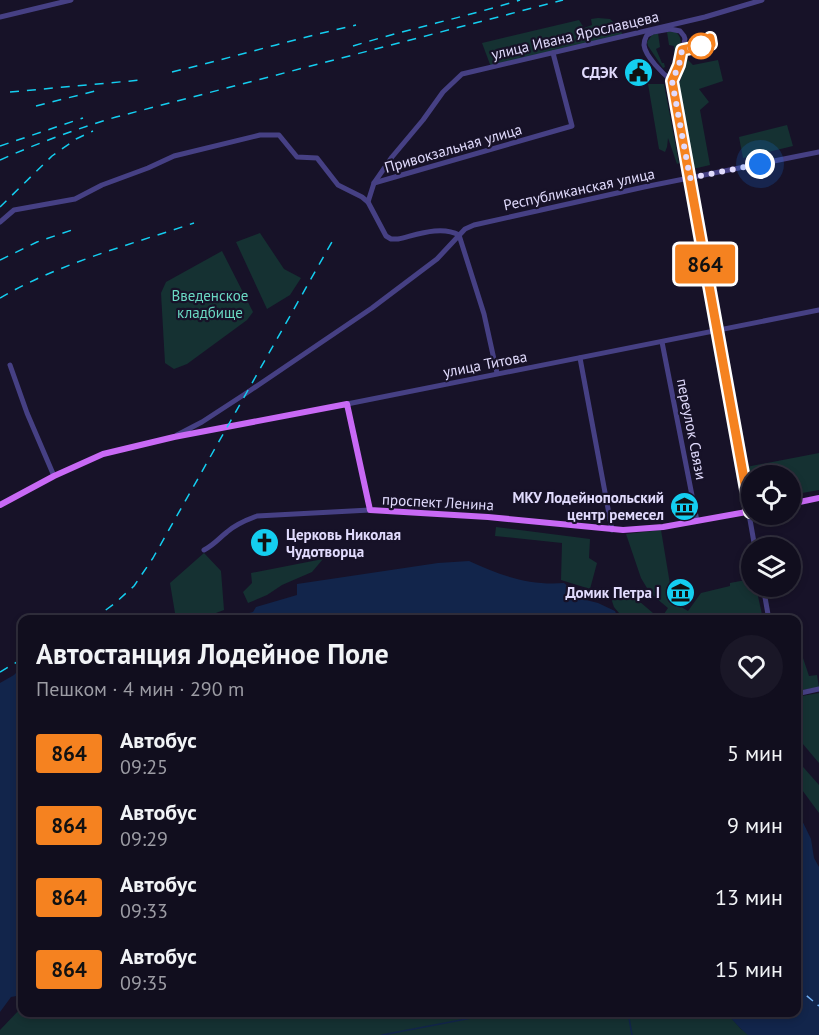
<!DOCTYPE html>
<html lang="ru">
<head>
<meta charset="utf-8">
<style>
	body { margin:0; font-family:"PT Sans",sans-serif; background:#1a1727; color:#f1f3f6; height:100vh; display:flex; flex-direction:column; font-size:22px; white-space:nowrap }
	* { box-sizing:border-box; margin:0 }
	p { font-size:20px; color:#9c9ca4 }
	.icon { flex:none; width:33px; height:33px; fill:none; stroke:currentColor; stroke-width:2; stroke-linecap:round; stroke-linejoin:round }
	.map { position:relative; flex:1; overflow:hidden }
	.sheet { position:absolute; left:18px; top:615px; width:783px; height:402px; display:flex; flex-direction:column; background:#110e1e; border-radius:12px; box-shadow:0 3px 9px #0003,0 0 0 2px #302e3c }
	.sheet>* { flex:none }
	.badge { padding:0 12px; border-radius:4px; font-size:21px; line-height:39px }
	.buttons { position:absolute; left:741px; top:465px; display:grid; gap:12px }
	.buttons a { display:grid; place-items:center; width:60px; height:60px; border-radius:50%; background:#110e1e; box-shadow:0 3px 9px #0003,0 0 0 2px #302e3c; font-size:30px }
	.you { position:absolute; width:30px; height:30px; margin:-15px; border:4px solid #fff; border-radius:50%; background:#1a73e8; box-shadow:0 0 0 9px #1a73e833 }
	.map>.badge { position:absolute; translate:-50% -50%; box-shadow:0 0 0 3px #fff }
	.round { display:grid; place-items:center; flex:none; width:63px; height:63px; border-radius:32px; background:#1a1727 }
	.head { display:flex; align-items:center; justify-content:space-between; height:102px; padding:0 18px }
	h1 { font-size:28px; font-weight:800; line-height:45px }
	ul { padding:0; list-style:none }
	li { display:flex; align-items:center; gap:18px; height:72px; padding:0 18px }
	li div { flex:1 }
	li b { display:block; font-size:22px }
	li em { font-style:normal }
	li .badge { min-width:66px; font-weight:700; text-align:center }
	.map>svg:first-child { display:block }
	.green { fill:#153132 }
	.water { fill:#12254b }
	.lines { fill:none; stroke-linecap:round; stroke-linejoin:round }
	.stream { stroke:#12254b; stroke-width:1.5 }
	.ferry { stroke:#70b1f6; stroke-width:1.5; stroke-dasharray:8 6; stroke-linecap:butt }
	.minor { stroke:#464084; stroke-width:5 }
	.major { stroke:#c869f5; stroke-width:6 }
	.rail { stroke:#14cef0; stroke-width:1.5; stroke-dasharray:9 8; stroke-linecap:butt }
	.line-casing { stroke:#fff; stroke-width:14 }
	.line { stroke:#f58220; stroke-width:9 }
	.walk { stroke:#e1dbfd; stroke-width:6; stroke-dasharray:0 10.8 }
	.stop-dot { fill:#fff; stroke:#f58220; stroke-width:3 }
	.labels { text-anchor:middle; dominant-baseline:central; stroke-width:4.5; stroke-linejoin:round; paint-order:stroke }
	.street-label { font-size:15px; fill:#e1dbfd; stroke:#171228 }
	.poi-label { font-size:15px; font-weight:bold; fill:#e1dbfd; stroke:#171228; text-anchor:end }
	.park-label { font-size:15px; fill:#6ad9c3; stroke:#171228 }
</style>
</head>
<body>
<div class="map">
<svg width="819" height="1035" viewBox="0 0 819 1035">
	<rect width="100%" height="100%" fill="#171228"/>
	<!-- green -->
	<g class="green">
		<polygon points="598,18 610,19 620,28 623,36 491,67 482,43 579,20 584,28 592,25 591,19"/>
		<path d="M674,31C686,37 679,54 677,65L673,66L672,62L675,61L674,46L669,45L667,32Z"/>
		<polygon points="658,33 660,47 656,49 662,63 664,63 665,67 663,68 648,46 647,42 652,35"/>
		<polygon points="687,59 693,65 718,60 723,81 699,89 709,102 700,110 710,165 693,169 679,85"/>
		<polygon points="648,84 664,84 679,163 677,164 668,138 667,147 665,152 659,149"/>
		<polygon points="787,125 793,146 743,158 739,137"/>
		<polygon points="260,233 284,269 301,278 290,295 267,309 236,242"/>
		<polygon points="222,251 253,312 247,320 187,364 174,369 165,363 161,293 166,282"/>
		<polygon points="819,453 819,490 791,495 790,476 752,476 751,496 746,467"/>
		<polygon points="496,527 590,539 589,558 597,563 590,589 561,580 562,543 495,536"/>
		<polygon points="661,530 673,602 688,611 701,593 730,586 730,583 751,579 752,586 756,587 763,619 670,619 664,614 668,608 650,593 641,578 626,534"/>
		<polygon points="204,553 221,571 224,610 205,617 194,613 180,619 176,619 170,583"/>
		<polygon points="323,559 312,572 282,585 267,595 248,603 243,592 252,583 251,573"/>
		<polygon points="620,585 660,619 618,619 619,613 614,607 612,601"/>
		<polygon points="799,646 809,676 817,675 819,687 797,691 797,647"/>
		<polygon points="819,693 819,763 797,737 796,697"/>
		<polygon points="796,759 819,785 819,813 797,783"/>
		<polygon points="22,1007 22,1012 726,1012 741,1029 750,1035 0,1035 0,1030"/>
	</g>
	<!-- water -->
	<g class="water">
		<path d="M469,561C499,575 530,586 564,583L582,599L598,603L615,611L618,618L616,620L226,619L253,612L256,607L297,595V584L438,563Z"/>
		<polygon points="22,667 22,995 11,997 0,1012 0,683 14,675"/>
		<polygon points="797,810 811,839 814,858 819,867 819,1035 748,1035 741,1029 726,1013 796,1012"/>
	</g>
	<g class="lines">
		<!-- stream -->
		<g class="stream">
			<polyline points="578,594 583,589 604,593"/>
			<polyline points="628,1012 632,1035"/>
			<polyline points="382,1035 503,1012"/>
		</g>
		<!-- ferry -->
		<polyline class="ferry" points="796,987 819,1006"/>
		<!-- minor -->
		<g class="minor">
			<polyline points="0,17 71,0"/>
			<path d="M670,29L680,31L684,36L685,39L679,65L672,81C663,74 645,56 644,45C644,40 645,39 647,35L653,32Z"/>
			<polyline points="672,81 755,548"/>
			<polyline points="374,183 572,126 553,53"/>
			<polyline points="0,222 14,210 75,199 102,185 148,168 174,156 260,135 279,135 297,157 317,158 338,185 362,197 368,202"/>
			<polyline points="662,342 697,521"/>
			<polyline points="580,358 612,530"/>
			<polyline points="10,365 27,413 54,476"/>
			<path d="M497,373L484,314L459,235C441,225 416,235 398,239H391L386,236L368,202L374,183L392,157L423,120L443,92L462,74L705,17L762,0"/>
			<polyline points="347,404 819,310"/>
			<polyline points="177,435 202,422 245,394 372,308 437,259 465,229 474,225 644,187 819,152"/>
			<path d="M204,550C215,544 218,539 227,532C236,524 246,520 257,516L370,510"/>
			<polyline points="763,586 769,620"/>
			<polyline points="796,694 819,689"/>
		</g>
		<!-- major -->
		<g class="major">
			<polyline points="790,504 819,498"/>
			<polyline points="0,505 54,476 103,454 174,437 347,404 370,510 488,517 623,530 663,527 752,511"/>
		</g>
		<!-- rail -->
		<g class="rail">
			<path d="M353,46C408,29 465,17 520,0"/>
			<path d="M172,72C234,57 294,39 356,25"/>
			<polyline points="10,92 141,80"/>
			<polyline points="36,106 95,91"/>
			<polyline points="0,146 83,118"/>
			<path d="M0,160C38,143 76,129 116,117L563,0"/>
			<polyline points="0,207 52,156 76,139 93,131"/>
			<polyline points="0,260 37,242 75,229"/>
			<path d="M0,298C60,263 129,245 194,223"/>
			<polyline points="92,620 114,604 134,586 153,558 333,240"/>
			<polyline points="0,672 22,659"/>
		</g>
	</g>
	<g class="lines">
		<defs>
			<polyline id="line" points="710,38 711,44 682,50 679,65 672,81 750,512 752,511"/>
		</defs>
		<!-- line casing -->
		<use href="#line" class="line-casing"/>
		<!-- line -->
		<use href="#line" class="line"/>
		<!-- walk -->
		<polyline class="walk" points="701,46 682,50 679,65 672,81 690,178 760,164"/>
	</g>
	<!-- icons -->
	<defs>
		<symbol id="civic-disc" viewBox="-11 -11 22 22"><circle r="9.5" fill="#14cef0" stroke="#171228"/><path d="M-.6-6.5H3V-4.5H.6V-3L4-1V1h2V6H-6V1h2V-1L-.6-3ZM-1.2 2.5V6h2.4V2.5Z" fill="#111"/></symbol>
		<symbol id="museum-disc" viewBox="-11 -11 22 22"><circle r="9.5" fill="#14cef0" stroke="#171228"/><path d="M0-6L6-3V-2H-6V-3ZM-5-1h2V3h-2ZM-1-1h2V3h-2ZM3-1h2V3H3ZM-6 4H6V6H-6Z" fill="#111"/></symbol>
		<symbol id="church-disc" viewBox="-11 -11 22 22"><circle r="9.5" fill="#14cef0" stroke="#171228"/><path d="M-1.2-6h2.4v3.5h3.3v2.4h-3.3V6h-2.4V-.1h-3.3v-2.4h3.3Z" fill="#111"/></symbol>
	</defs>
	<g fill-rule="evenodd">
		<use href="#civic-disc" x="622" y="56" width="33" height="33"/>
		<use href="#museum-disc" x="668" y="490" width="33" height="33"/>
		<use href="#church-disc" x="248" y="526" width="33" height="33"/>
		<use href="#museum-disc" x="664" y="576" width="33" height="33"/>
	</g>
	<!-- markers -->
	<circle class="stop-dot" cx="701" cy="46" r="12"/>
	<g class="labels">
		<!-- street labels -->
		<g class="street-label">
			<text transform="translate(575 35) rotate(-13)">улица Ивана Ярославцева</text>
			<text transform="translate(453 148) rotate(-16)">Привокзальная улица</text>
			<text transform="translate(579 189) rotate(-12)">Республиканская улица</text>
			<text transform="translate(485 364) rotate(-11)">улица Титова</text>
			<text transform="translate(692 429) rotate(79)">переулок Связи</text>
			<text transform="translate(438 502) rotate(3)">проспект Ленина</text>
		</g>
		<!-- poi labels -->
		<g class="poi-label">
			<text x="618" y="72">СДЭК</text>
			<text x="664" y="497">МКУ Лодейнопольский<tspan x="664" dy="17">центр ремесел</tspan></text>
			<text x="286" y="534" text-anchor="start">Церковь Николая<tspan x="286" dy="17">Чудотворца</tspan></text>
			<text x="660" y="592">Домик Петра I</text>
		</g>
		<!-- park labels -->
		<g class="park-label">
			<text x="210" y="295">Введенское<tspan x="210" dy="17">кладбище</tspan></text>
		</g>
	</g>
</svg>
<div class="buttons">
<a><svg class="icon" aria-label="locate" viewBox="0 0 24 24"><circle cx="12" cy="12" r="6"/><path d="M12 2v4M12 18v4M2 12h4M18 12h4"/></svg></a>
<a><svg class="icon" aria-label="layers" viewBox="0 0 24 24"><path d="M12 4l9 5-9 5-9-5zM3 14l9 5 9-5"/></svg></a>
</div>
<div class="you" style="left:760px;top:164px"></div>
<b class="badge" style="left:705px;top:264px;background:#f58220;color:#111">864</b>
<section class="sheet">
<div class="head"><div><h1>Автостанция Лодейное Поле</h1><p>Пешком · 4 мин · 290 m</p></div><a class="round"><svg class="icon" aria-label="heart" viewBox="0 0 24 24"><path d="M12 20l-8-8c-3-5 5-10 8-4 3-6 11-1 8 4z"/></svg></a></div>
<ul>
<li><span class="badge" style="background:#f58220;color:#111">864</span><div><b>Автобус</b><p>09:25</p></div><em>5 мин</em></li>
<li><span class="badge" style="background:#f58220;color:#111">864</span><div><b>Автобус</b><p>09:29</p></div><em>9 мин</em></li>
<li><span class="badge" style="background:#f58220;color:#111">864</span><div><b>Автобус</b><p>09:33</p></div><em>13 мин</em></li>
<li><span class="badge" style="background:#f58220;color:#111">864</span><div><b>Автобус</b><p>09:35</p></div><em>15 мин</em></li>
</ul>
</section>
</div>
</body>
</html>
